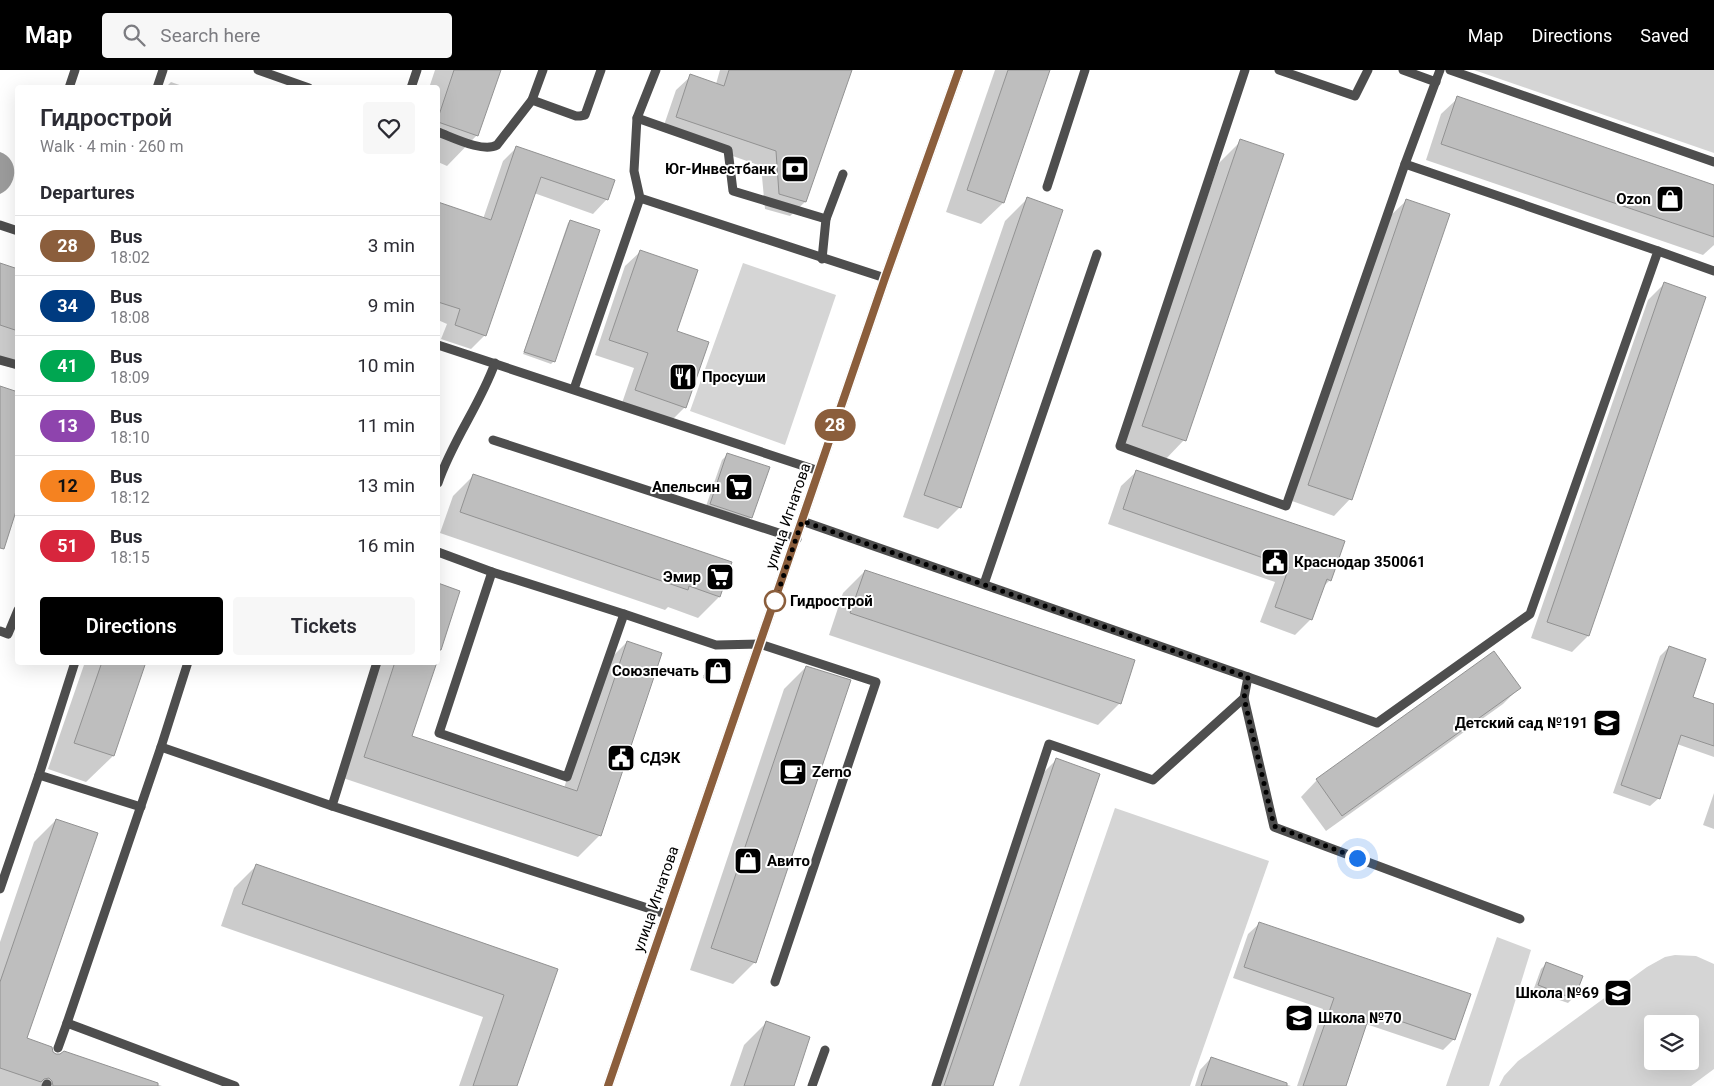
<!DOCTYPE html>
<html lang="en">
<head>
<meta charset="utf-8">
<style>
	body { margin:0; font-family:Roboto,sans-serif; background:#f7f7f7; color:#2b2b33; height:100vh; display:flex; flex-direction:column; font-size:19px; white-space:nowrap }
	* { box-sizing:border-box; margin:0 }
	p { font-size:16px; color:#7c7c81 }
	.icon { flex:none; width:28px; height:28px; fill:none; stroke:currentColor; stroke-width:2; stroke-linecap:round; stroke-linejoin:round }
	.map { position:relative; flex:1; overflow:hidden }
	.panel { position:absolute; left:15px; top:15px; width:425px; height:580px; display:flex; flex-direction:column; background:#fff; border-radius:5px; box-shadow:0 5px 20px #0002 }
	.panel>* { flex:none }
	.badge { padding:0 10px; border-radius:16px; font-size:18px; line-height:32px }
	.tools { position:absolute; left:1644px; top:945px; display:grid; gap:10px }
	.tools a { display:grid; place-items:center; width:55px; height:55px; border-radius:5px; background:#fff; box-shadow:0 5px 20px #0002; font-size:25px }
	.you { position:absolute; width:25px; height:25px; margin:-12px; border:4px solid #fff; border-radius:50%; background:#1a73e8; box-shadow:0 0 0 8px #1a73e833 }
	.map>.badge { position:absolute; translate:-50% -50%; box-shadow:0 0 0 2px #fff }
	h2 { padding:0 25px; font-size:19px; line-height:45px }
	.round { display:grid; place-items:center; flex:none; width:52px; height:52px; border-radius:5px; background:#f7f7f7 }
	.overview { display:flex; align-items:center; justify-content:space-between; height:85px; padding:0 25px }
	h1 { font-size:24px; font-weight:600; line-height:38px }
	.primary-button { display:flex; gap:10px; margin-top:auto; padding:10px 25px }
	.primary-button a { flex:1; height:58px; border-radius:5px; background:#000; color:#fff; font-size:20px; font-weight:600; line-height:58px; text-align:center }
	.primary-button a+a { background:#f7f7f7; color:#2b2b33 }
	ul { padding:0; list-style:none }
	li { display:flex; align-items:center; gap:15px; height:60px; padding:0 25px; border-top:1px solid #e1e1e2 }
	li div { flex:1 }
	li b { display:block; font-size:19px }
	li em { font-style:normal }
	li .badge { min-width:55px; font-weight:700; text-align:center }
	header { display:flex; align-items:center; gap:30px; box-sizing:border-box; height:70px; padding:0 25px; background:#000; color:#fff }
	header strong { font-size:24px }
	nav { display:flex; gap:28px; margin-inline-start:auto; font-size:18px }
	.search { width:350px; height:45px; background:#f7f7f7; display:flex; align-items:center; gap:12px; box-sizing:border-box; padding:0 18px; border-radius:5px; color:#7c7c81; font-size:19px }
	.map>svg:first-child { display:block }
	.green { fill:#d5d5d5; fill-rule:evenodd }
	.water { fill:#9c9c9c }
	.shadow { fill:#0003 }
	.building { fill:#bebebe; stroke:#929292 }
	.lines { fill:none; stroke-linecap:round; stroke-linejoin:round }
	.lane { stroke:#4e4e4e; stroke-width:9 }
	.secondary { stroke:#1b1b1b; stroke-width:10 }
	.line-casing { stroke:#fff; stroke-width:11 }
	.line { stroke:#8b5e3c; stroke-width:8 }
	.walk { stroke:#000; stroke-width:5; stroke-dasharray:0 9 }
	.stop-dot { fill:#fff; stroke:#8b5e3c; stroke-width:2.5 }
	.labels { text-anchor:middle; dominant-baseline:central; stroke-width:4; stroke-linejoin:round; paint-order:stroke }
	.poi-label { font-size:15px; font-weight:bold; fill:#000; stroke:#fff; text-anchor:end }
	.street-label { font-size:15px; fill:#000; stroke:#fff }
	.stop-label { font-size:15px; font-weight:bold; fill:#000; stroke:#fff; text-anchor:start }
</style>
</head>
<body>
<header>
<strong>Map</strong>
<div class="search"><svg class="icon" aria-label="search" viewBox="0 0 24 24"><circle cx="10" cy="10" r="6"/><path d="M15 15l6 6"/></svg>Search here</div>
<nav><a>Map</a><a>Directions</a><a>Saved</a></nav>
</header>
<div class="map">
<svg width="1714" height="1016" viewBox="0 0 1714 1016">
	<rect width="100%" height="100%" fill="#fff"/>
	<!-- green -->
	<g class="green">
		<polygon points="1474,0 1714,0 1714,83"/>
		<polygon points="743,193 836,225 785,375 690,341"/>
		<polygon points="1115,738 1269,791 1190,1016 1019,1016"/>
		<polygon points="1497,867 1531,880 1489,1016 1446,1016"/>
		<path d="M1675,885L1696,886L1714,894V999L1691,1016H1499L1504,1006L1518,991L1647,897L1665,887ZM1652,954H1690V991H1652Z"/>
	</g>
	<!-- water -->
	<path class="water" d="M0,82C20,89 18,116 0,124Z"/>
	<!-- shadow -->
	<g class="shadow">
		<polygon points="435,0 500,0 477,65 447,96 438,92 438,18 429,18"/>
		<polygon points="720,0 851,0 805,132 790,146 765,139 761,96 662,61 676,20 691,6 716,14"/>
		<polygon points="995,0 1048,0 1003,133 981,154 946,142"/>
		<polygon points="171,12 188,18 165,18"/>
		<polygon points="1458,28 1714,116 1714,175 1703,185 1426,90 1441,44"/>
		<polygon points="1241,71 1184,370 1163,392 1120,378 1219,93"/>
		<polygon points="517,77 607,129 593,144 534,123 485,265 471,279 441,269 447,254 438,250 438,134 483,149 503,91"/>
		<polygon points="1027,129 960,437 938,459 903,447 1005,151"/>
		<polygon points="1407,130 1350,429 1334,446 1292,431 1390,146"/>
		<polygon points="570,151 554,291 551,294 523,284 568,153"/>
		<polygon points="641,181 676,262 685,337 670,352 621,336 634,298 595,285 625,196"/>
		<polygon points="0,194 18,200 18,300 0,294"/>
		<polygon points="1664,214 1704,227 1588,566 1572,582 1531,568 1648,230"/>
		<polygon points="728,384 751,447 746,453 705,439 722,390"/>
		<polygon points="1137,401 1330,510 1322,518 1311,549 1295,565 1260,552 1275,512 1108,454 1121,416"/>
		<polygon points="474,405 719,527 698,548 668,537 665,540 440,463 453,426"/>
		<polygon points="865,501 1120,633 1098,655 829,565 843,523"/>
		<polygon points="438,514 459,521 438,586"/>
		<polygon points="627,572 600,765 578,787 343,708 381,592 435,592 411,667 564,718 605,594"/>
		<polygon points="1669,577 1691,628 1714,635 1714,687 1677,674 1659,728 1650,736 1613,723 1660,586"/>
		<polygon points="1494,583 1519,618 1503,634 1326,761 1301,727 1317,710"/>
		<polygon points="710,591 724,612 722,615 703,608 708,593"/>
		<polygon points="85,592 144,592 113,686 86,712 48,699"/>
		<polygon points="806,597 755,892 733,914 690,900 784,619"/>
		<polygon points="1056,690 992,1016 934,1016 1040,706"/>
		<polygon points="1714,723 1714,759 1703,755"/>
		<polygon points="56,750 25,969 56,985 60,985 64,982 162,1016 0,1016 0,872 34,772"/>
		<polygon points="256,796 556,900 516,1016 459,1016 483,947 221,856 234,818"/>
		<polygon points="1260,853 1454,969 1443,980 1366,954 1344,1016 1297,1016 1323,939 1233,908 1248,864"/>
		<polygon points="1546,894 1573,928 1568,933 1533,921 1541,899"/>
		<polygon points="766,953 792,1016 730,1016 744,975"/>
		<polygon points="1211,988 1291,1016 1195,1016 1200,1000"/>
	</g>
	<!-- building -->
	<g class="building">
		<polygon points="454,0 501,0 478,66 438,52 438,48"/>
		<polygon points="729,0 852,0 806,132 779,124 776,81 676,47 690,4 724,16"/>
		<polygon points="1008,0 1050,0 1004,133 967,120"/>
		<polygon points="1457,26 1714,115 1714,167 1441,74"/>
		<polygon points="1240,69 1284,84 1186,371 1142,356"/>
		<polygon points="516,76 615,110 608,130 541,107 486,266 455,255 460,239 438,232 438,132 491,150"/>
		<polygon points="1027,127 1063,140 961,438 924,425"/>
		<polygon points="1406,129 1450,144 1352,430 1308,415"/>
		<polygon points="570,150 600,160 555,292 524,282"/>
		<polygon points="640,180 698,200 677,261 709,272 686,338 635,320 648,283 609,270"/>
		<polygon points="0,193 18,199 18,261 0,255"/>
		<polygon points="1664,212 1706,227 1589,566 1547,552"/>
		<polygon points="0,316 18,322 18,435 4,479 0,478"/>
		<polygon points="727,383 770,397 752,448 710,434"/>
		<polygon points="1136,400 1345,471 1331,511 1327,509 1312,550 1275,537 1289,497 1123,439"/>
		<polygon points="473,404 732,492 720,527 689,516 688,520 460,442"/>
		<polygon points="865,500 1135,590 1121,634 850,543"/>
		<polygon points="438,513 460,521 441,580 438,580"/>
		<polygon points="627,571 662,583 601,766 364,687 395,592 437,592 412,666 577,721"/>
		<polygon points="1669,576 1706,589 1693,627 1714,634 1714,676 1681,665 1660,729 1621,715"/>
		<polygon points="1494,581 1521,618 1342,746 1316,709"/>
		<polygon points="710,589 731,597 726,613 704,606"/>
		<polygon points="102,592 146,592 114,686 74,673"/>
		<polygon points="806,596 851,610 756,893 711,878"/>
		<polygon points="1056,688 1100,704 993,1016 944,1016"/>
		<polygon points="56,749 98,763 27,968 52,977 53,982 56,984 60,984 64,981 158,1013 158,1016 53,1016 52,1011 49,1008 44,1009 41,1012 0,998 0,912"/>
		<polygon points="256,794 558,899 517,1016 473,1016 504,925 242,834"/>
		<polygon points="1259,852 1471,924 1455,970 1371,941 1346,1016 1303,1016 1334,928 1244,897"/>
		<polygon points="1546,892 1583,906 1574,929 1538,915"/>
		<polygon points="766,951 810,967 794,1016 744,1016"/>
		<polygon points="1211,987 1287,1013 1287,1016 1201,1016"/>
	</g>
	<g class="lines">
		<!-- lane -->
		<g class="lane">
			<polyline points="258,0 309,18"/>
			<polyline points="656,0 637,48 634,101 640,128 885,208"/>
			<polyline points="1245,0 1120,376 1286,436 1405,94 1440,0"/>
			<polyline points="1279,0 1355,26 1368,0"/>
			<polyline points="1403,0 1436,12"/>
			<polyline points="1450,0 1714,92"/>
			<polyline points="69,18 75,0"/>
			<polyline points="157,18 163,0"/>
			<polyline points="411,18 417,0"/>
			<polyline points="532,30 576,46 580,46 585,45 601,0"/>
			<polyline points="637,48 728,80 733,121 826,149"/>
			<path d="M438,62C452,67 483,83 497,75L532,30L543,0"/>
			<polyline points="1047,117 1085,0"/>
			<polyline points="0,155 18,161"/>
			<polyline points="1658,181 1714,201"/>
			<polyline points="822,189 826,149 843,104"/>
			<polyline points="438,275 819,401"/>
			<polyline points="0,290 18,295"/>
			<polyline points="574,319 640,128"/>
			<polyline points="493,370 797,469"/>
			<path d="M438,413C452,371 480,335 495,293"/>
			<polyline points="802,451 1248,607 1244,628 1274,757 1520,849"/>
			<polyline points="438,482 492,502 439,663 567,707 624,544 716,575 760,574 876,612 775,912"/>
			<polyline points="492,502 624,544"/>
			<polyline points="984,514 1097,184"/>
			<polyline points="0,561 8,564 18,540"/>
			<polyline points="75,592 39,705 141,737"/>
			<polyline points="377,592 332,736 666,844"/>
			<polyline points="1248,607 1377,653 1530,544 1658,181 1405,94"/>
			<polyline points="161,677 188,592"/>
			<polyline points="0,819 39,705"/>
			<polyline points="67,953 161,677 332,736"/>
			<polyline points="58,978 67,953 235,1016"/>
			<polyline points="46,1016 47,1014"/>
			<polyline points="812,1016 825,980"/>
			<polyline points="936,1016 1049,674 1153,710 1244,628"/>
		</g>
		<!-- secondary -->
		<polyline class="secondary" points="608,1016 885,208 959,0"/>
	</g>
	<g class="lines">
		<defs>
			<polyline id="line" points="608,1016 885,208 959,0"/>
		</defs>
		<!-- line casing -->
		<use href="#line" class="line-casing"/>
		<!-- line -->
		<use href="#line" class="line"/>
		<!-- walk -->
		<polyline class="walk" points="775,531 802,451 1248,607 1244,628 1274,756 1357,788"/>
	</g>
	<!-- icons -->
	<defs>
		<symbol id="bank-square" viewBox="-11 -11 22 22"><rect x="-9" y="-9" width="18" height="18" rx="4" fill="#000" stroke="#fff"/><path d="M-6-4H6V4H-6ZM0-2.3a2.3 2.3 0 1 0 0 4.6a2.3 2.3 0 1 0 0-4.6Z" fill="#fff"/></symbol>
		<symbol id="shop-square" viewBox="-11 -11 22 22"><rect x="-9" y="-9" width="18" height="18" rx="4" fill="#000" stroke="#fff"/><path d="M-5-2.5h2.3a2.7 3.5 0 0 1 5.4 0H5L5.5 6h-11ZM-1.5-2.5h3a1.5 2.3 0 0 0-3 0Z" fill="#fff"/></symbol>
		<symbol id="restaurant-square" viewBox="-11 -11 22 22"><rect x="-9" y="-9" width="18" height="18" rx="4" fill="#000" stroke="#fff"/><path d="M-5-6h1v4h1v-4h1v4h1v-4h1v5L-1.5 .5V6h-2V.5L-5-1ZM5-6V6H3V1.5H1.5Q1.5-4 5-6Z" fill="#fff"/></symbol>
		<symbol id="supermarket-square" viewBox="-11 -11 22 22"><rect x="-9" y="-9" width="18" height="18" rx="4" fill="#000" stroke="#fff"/><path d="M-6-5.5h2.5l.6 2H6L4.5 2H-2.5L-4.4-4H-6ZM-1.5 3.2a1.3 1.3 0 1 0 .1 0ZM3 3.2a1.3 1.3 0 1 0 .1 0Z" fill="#fff"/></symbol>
		<symbol id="civic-square" viewBox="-11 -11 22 22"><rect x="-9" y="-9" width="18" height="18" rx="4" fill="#000" stroke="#fff"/><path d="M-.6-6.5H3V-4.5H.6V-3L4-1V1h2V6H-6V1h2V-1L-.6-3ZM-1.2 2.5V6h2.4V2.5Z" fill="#fff"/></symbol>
		<symbol id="school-square" viewBox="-11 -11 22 22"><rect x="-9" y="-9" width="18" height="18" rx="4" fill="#000" stroke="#fff"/><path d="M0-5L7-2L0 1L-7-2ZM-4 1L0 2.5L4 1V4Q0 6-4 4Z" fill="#fff"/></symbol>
		<symbol id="cafe-square" viewBox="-11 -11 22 22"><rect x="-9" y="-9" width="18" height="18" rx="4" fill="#000" stroke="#fff"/><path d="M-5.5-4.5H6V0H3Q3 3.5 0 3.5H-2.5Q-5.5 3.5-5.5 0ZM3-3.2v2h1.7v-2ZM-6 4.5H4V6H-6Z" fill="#fff"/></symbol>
	</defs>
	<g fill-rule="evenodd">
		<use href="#bank-square" x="779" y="83" width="32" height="32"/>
		<use href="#shop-square" x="1654" y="113" width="32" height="32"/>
		<use href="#restaurant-square" x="667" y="291" width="32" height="32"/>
		<use href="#supermarket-square" x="723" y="401" width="32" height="32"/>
		<use href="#civic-square" x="1259" y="476" width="32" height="32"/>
		<use href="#supermarket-square" x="704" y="491" width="32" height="32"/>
		<use href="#shop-square" x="702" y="585" width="32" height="32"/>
		<use href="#school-square" x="1591" y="637" width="32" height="32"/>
		<use href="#civic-square" x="605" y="672" width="32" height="32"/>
		<use href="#cafe-square" x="777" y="686" width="32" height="32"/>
		<use href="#shop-square" x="732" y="775" width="32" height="32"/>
		<use href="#school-square" x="1602" y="907" width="32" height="32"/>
		<use href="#school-square" x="1283" y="932" width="32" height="32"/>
	</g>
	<!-- markers -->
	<circle class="stop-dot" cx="775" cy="531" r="10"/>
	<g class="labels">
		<!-- poi labels -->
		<g class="poi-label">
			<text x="776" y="99">Юг-Инвестбанк</text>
			<text x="1651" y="129">Ozon</text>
			<text x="702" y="307" text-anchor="start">Просуши</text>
			<text x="720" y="417">Апельсин</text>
			<text x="1294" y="492" text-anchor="start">Краснодар 350061</text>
			<text x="701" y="507">Эмир</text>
			<text x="699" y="601">Союзпечать</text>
			<text x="1588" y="653">Детский сад №191</text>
			<text x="640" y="688" text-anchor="start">СДЭК</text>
			<text x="812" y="702" text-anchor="start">Zerno</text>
			<text x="767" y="791" text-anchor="start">Авито</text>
			<text x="1599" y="923">Школа №69</text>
			<text x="1318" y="948" text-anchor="start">Школа №70</text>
		</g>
		<!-- street labels -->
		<g class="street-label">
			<text transform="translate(788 446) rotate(-71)">улица Игнатова</text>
			<text transform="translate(656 829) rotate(-71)">улица Игнатова</text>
		</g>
		<!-- stop labels -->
		<g class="stop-label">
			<text x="790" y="531">Гидрострой</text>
		</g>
	</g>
</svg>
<div class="tools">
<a><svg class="icon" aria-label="layers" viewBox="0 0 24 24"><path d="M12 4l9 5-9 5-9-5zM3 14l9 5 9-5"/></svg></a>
</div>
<div class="you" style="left:1357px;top:788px"></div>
<b class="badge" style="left:835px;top:355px;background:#8b5e3c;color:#fff">28</b>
<section class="panel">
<div class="overview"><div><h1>Гидрострой</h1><p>Walk · 4 min · 260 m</p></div><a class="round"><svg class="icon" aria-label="heart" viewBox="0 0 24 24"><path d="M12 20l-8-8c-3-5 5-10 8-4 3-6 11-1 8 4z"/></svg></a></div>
<h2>Departures</h2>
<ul>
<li><span class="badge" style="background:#8b5e3c;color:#fff">28</span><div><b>Bus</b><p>18:02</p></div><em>3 min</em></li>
<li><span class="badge" style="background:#003b80;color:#fff">34</span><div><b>Bus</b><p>18:08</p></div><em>9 min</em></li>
<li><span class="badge" style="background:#00a651;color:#fff">41</span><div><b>Bus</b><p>18:09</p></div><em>10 min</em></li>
<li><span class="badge" style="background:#8e44ad;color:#fff">13</span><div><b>Bus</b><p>18:10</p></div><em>11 min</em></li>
<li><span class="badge" style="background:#f58220;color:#111">12</span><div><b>Bus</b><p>18:12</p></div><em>13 min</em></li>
<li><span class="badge" style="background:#d7263d;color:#fff">51</span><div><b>Bus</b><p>18:15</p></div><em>16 min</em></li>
</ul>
<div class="primary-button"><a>Directions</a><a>Tickets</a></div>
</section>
</div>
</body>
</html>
